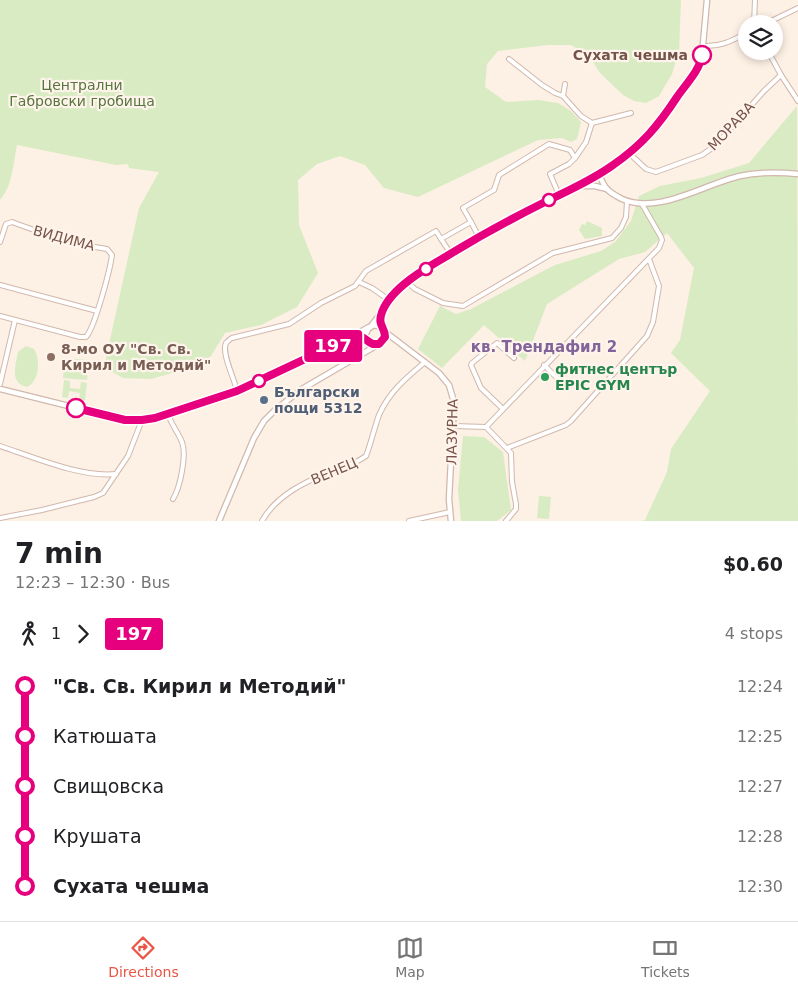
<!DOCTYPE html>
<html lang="en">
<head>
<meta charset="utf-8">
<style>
	body { margin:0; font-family:"DejaVu Sans",sans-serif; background:#f2f2f2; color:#202124; height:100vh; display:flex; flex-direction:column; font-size:19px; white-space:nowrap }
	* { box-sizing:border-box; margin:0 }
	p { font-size:16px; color:#757577 }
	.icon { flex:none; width:28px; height:28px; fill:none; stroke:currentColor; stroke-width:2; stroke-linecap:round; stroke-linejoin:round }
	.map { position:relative; height:521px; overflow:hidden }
	.panel { display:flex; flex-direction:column; background:#fff; flex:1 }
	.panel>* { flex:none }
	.badge { padding:0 10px; border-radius:4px; font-size:18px; line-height:32px }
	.fabs { position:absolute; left:738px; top:15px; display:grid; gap:10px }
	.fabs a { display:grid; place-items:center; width:45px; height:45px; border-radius:50%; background:#fff; box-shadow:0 2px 8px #0003; font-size:25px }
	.map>.badge { position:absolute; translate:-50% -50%; box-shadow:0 0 0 2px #fff }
	.legs { display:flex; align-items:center; gap:8px; height:55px; padding:0 15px; font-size:16px }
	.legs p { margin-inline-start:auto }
	.summary { display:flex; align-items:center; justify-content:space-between; height:85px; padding:0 15px }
	h1 { font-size:28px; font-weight:800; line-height:38px }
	ul { padding:0 15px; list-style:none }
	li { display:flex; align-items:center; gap:18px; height:50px; font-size:19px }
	li i { display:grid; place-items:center; width:8px; height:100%; margin:0 6px; background:currentColor }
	li i::after { content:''; width:12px; height:12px; margin:-6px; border:4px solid; border-radius:50%; background:#fff }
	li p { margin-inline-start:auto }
	li:first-child i { background:linear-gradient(#0000 50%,currentColor 0) }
	li:last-child i { background:linear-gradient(currentColor 50%,#0000 0) }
	.tab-bar { display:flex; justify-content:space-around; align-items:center; height:70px; border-top:1px solid #e0e0e0; background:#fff; font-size:14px; color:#757577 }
	.tab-bar a { display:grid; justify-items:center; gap:2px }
	.tab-bar .selected { color:#ea5546 }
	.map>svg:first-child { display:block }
	.green { fill:#d8ebc2 }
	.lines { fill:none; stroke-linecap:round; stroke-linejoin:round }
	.minor-casing { stroke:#d1b8ad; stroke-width:6 }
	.tertiary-casing { stroke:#d1b8ad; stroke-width:7 }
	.minor { stroke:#fff; stroke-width:4 }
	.tertiary { stroke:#fff; stroke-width:4.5 }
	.line-1-casing { stroke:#fff; stroke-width:11 }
	.line-1 { stroke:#e6007e; stroke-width:8 }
	.stop-1-dot { fill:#fff; stroke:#e6007e; stroke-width:2.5 }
	.education-dot { fill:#8d6e63; stroke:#fff4eb; stroke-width:2 }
	.leisure-dot { fill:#2e9e5b; stroke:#fff4eb; stroke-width:2 }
	.service-dot { fill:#5c6f8a; stroke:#fff4eb; stroke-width:2 }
	.labels { text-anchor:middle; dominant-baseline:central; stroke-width:4.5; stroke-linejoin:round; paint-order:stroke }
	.stop-label { font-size:14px; font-weight:bold; fill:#765349; stroke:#fff4eb; text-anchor:end }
	.park-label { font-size:14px; fill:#56763e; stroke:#fff4eb }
	.street-label { font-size:14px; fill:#765349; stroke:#fff4eb }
	.education-label { font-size:14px; font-weight:bold; fill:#785e54; stroke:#fff4eb; text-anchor:start }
	.leisure-label { font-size:14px; font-weight:bold; fill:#27864d; stroke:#fff4eb; text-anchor:start }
	.service-label { font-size:14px; font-weight:bold; fill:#4e5e75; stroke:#fff4eb; text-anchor:start }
	.neighbourhood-label { font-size:15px; font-weight:bold; fill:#81649a; stroke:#fff4eb }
</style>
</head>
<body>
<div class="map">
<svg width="798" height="521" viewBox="0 0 798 521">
	<rect width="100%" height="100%" fill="#fdf0e4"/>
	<!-- green -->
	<g class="green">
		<path d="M0,0H681L679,51L672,74L659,96L646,103L634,101L623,95L600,73L589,56L571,45H548L498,51L487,64L485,87L506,102L538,100L558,103L571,111L581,122L577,139L571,142L562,138L538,140L418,197L384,188L365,165L340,156L317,164L298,180L299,225L318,273L297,307L261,325L225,333L211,356L197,366L151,379L123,378L104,367L139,208L159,172L129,168L128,164L116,165L17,145C13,164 13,185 0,200Z"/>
		<polygon points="797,106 798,521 641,521 645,520 667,472 671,449 710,391 671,353 680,340 694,268 667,233 645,252 619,259 547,304 525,361 484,325 442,368 418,349 440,306 456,314 471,309 555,265 601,251 615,242 631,221 639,196 660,186 701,178 749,163"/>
		<polygon points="587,221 602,228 602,236 585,239 579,230 582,224 585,225"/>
		<path d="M26,346L34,349C41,360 39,382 27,387C10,383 15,367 18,352Z"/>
		<polygon points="65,358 89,360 87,380 63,378"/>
		<polygon points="64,380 70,381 70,388 80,389 81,382 87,383 85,400 79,400 80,393 69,391 68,398 62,397"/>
		<polygon points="463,436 484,437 503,452 511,510 497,521 461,521 458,490"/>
		<polygon points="539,496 551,497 549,519 537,518"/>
	</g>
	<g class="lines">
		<defs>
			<g id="minor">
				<polyline points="754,24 755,0"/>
				<polyline points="765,24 798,8"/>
				<path d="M703,46C720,47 732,41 746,33"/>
				<polyline points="768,51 781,75 798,101"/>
				<polyline points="509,59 542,85 555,93 563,96 581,116 592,123"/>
				<polyline points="563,96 565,84"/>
				<polyline points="592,123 631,113"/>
				<polyline points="629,153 646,169 656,172 702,155 715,146 764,91 781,75"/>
				<polyline points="575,158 586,142 592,123"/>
				<polyline points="471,222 479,237"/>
				<polyline points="441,239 451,254"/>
				<path d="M0,242L6,224L12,222C44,234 73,244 107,249L112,255C110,270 95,327 86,337H80L0,316"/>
				<polyline points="359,282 372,288 389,300"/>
				<polyline points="407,282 415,289 443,303 463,306 553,253 612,238 621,228 626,217 627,201"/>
				<polyline points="0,285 97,311"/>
				<polyline points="544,365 559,380"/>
				<polyline points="0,384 15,320"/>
				<path d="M237,391C235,380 221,353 226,343C228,341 230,339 232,338L289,324L321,303L355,286L366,271L436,231L441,239L471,222L463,208L494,190L499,175L549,144L570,150L575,158L569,164L550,174L559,195"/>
				<polyline points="502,408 481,388 471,365 472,363 497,343 514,358"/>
				<path d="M168,414C171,424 178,432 182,442C187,455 180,488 173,499"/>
				<polyline points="454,426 486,427"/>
				<polyline points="486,427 659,248 662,240 661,237 642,204"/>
				<polyline points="486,427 511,453 512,482 516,504 516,509 506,521"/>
				<path d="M0,446C33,457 82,478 116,474"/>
				<polyline points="507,448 566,425 571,421 647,336 653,322 659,286 649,259"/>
				<polyline points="0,518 42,510 94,497 103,493 128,456 142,420"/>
				<path d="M262,521C276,496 304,482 330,472C342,468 355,464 366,456C371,443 374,429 379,415C389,392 406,378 425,362"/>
				<polyline points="409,521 450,512"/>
			</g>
			<g id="tertiary">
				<path d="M599,174C601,179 603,184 606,188C610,193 616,196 622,199C659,215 704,184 740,176C759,172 779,172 798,174"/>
				<polyline points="580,186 595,186 607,189"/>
				<polyline points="371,326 400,288 432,264 499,226 599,174 629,153 650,135 660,123 700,63 702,55 707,0"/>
				<path d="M381,327L374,325L368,329L365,336L369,343L378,344L384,339C386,329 379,327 382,314"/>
				<polyline points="384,331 439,373 449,385 454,402 449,499 451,521"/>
				<polyline points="339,344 347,347 350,351 345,363"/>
				<polyline points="0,389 125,420 149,419 237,391 339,344 369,327"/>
				<polyline points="219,521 254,438 264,421 275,410 302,389 379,344"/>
			</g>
		</defs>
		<!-- minor casing -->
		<use href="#minor" class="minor-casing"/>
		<!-- tertiary casing -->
		<use href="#tertiary" class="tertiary-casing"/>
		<!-- minor -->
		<use href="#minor" class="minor"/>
		<!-- tertiary -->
		<use href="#tertiary" class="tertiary"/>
	</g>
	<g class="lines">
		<defs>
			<path id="line-1" d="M76,408L125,420H142L155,418L237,391L352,337C366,335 363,340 373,344H379L385,337C385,326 377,326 382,312C391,288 426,268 447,256C478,237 511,219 543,203C567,191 591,181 613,165C642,145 658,126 677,97C686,84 700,70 702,55"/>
		</defs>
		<!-- line-1 casing -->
		<use href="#line-1" class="line-1-casing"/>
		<!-- line-1 -->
		<use href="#line-1" class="line-1"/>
	</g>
	<!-- markers -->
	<g class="stop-1-dot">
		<circle cx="702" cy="55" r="9"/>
		<circle cx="549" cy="200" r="6"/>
		<circle cx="426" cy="269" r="6"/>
		<circle cx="259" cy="381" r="6"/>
		<circle cx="76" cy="408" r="9"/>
	</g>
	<circle class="education-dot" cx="51" cy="357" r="5"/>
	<circle class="leisure-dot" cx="545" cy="377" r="5"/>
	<circle class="service-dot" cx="264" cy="400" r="5"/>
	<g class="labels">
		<!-- stop labels -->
		<g class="stop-label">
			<text x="688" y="55">Сухата чешма</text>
		</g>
		<!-- park labels -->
		<g class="park-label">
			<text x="82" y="85">Централни<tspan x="82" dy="16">Габровски гробища</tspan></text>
		</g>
		<!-- street labels -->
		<g class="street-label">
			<text transform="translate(731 126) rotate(-47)">МОРАВА</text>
			<text transform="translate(64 238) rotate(15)">ВИДИМА</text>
			<text transform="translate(452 432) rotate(-89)">ЛАЗУРНА</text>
			<text transform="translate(334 471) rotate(-23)">ВЕНЕЦ</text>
		</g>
		<!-- education labels -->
		<g class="education-label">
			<text x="61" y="349">8-мо ОУ "Св. Св.<tspan x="61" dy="16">Кирил и Методий"</tspan></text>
		</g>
		<!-- leisure labels -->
		<g class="leisure-label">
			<text x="555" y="369">фитнес център<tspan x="555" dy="16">EPIC GYM</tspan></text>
		</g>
		<!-- service labels -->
		<g class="service-label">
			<text x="274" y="392">Български<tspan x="274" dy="16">пощи 5312</tspan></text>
		</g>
		<!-- neighbourhood labels -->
		<g class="neighbourhood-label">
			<text x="544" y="347">кв. Трендафил 2</text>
		</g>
	</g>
</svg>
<div class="fabs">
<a><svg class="icon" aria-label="layers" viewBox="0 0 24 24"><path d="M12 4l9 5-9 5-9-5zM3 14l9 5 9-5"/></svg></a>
</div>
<b class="badge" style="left:333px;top:346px;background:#e6007e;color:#fff">197</b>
</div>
<section class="panel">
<div class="summary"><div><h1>7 min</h1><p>12:23 – 12:30 · Bus</p></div><b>$0.60</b></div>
<div class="legs"><svg class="icon" aria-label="walk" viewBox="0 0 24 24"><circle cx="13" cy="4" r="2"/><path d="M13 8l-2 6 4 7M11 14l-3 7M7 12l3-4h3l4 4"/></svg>1<svg class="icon" aria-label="forward" viewBox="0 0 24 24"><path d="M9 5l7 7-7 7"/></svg><b class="badge" style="background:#e6007e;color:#fff">197</b><p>4 stops</p></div>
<ul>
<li><i style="color:#e6007e"></i><b>&quot;Св. Св. Кирил и Методий&quot;</b><p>12:24</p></li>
<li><i style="color:#e6007e"></i><span>Катюшата</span><p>12:25</p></li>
<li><i style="color:#e6007e"></i><span>Свищовска</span><p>12:27</p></li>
<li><i style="color:#e6007e"></i><span>Крушата</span><p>12:28</p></li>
<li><i style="color:#e6007e"></i><b>Сухата чешма</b><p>12:30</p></li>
</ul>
</section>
<nav class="tab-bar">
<a class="selected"><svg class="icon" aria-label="directions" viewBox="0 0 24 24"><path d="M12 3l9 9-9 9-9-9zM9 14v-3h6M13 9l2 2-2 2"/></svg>Directions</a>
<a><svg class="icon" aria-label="map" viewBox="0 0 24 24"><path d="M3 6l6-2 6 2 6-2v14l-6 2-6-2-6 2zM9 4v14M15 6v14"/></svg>Map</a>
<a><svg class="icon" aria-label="tickets" viewBox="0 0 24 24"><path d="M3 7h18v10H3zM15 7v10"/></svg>Tickets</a>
</nav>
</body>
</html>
